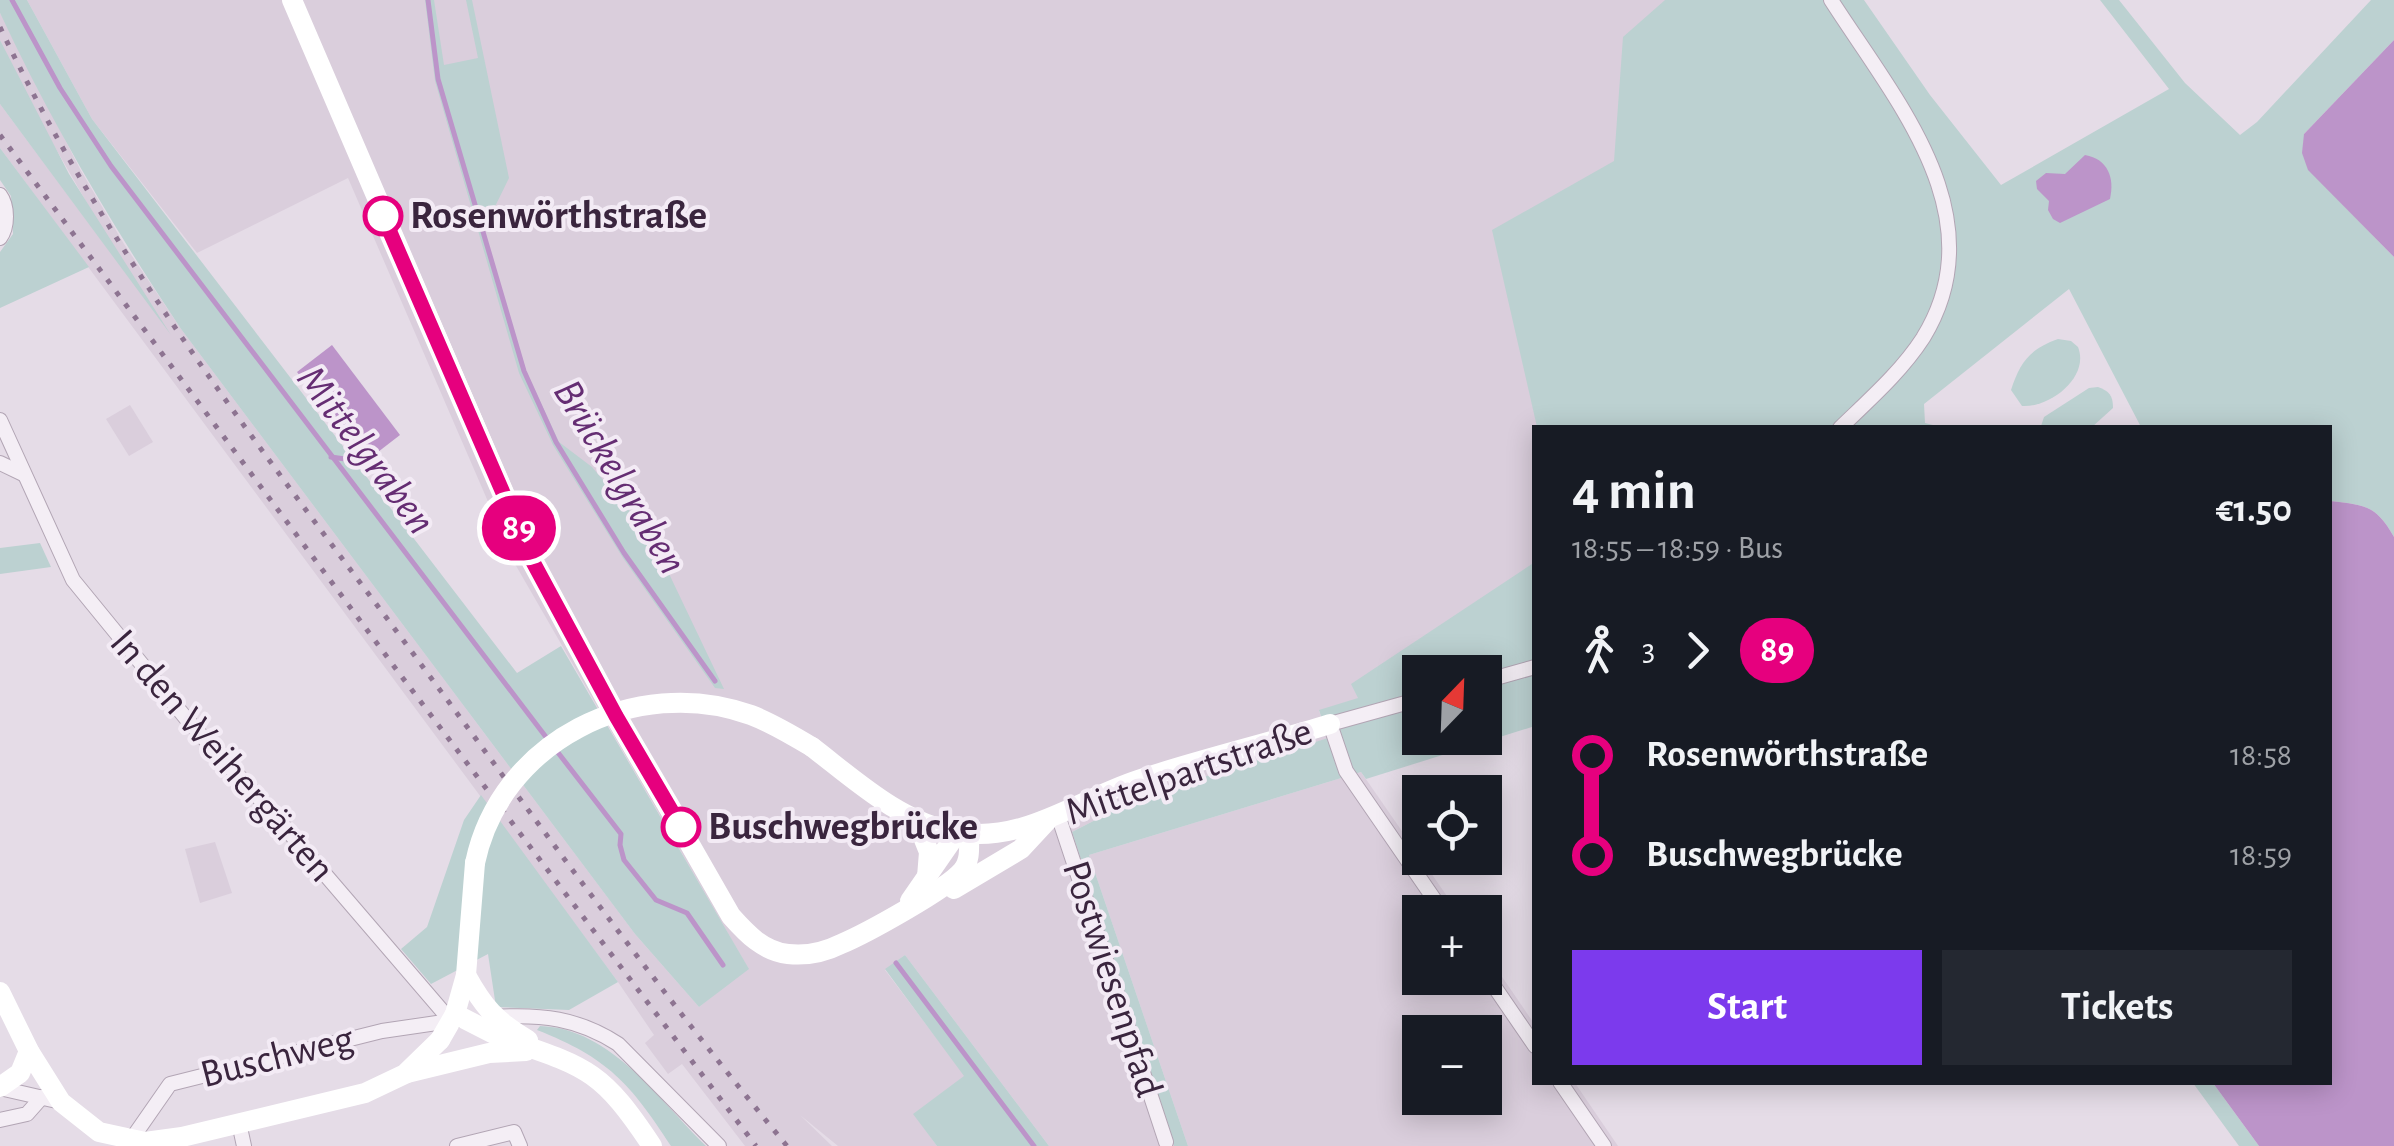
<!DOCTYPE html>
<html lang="en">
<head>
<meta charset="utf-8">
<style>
	body { margin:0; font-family:"Alegreya Sans",sans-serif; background:#242831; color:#f1f3f6; height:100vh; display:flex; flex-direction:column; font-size:38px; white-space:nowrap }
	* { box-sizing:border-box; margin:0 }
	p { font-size:32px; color:#9ea1a6 }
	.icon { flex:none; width:55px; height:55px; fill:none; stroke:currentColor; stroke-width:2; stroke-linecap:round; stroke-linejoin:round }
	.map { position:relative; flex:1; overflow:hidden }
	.side { position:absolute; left:1532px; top:425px; width:800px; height:660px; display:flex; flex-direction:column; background:#171b24; border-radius:0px; box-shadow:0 5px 25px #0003 }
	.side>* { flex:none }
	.badge { padding:0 20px; border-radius:32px; font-size:35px; line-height:65px }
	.needle { width:65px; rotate:23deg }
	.buttons { position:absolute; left:1402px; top:655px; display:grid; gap:20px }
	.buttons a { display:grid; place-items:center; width:100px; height:100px; border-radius:0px; background:#171b24; box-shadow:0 5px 25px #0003; font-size:50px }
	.map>.badge { position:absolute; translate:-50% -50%; box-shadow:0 0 0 5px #fff }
	.legs { display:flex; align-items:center; gap:15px; height:110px; padding:0 40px; font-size:32px }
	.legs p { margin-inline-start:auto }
	.head { display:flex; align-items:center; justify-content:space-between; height:170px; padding:0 40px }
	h1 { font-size:55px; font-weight:700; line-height:75px }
	.primary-button { display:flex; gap:20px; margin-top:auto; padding:20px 40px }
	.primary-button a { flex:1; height:115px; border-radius:0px; background:#7c3aed; color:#fff; font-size:40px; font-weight:700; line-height:115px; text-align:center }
	.primary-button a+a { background:#242831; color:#f1f3f6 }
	ul { padding:0 40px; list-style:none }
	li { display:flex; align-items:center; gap:35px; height:100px; font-size:38px }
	li i { display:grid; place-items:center; width:15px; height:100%; margin:0 12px; background:currentColor }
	li i::after { content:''; width:25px; height:25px; margin:-12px; border:8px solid; border-radius:50%; background:#171b24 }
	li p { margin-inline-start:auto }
	li:first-child i { background:linear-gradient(#0000 50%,currentColor 0) }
	li:last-child i { background:linear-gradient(currentColor 50%,#0000 0) }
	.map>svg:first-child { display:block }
	.built { fill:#dacedc; fill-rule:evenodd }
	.green { fill:#bcd1d1; fill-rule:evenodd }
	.water { fill:#bc94c9 }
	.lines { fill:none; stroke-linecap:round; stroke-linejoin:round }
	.stream { stroke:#bc94c9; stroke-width:5 }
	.street-casing { stroke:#b2a5b4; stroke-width:16 }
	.street { stroke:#f4eef5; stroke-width:14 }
	.secondary { stroke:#fff; stroke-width:20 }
	.rail { stroke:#8d7491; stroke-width:5; stroke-dasharray:5 10; stroke-linecap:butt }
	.secondary-bridge { stroke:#fff; stroke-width:20 }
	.line-1-casing { stroke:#fff; stroke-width:22 }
	.line-1 { stroke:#e6007e; stroke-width:15 }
	.stop-1-dot { fill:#fff; stroke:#e6007e; stroke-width:5 }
	.labels { text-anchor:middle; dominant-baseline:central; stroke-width:8; stroke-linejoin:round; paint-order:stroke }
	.stop-label { font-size:40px; font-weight:bold; fill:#3a253e; stroke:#f3ebf5; text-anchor:start }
	.street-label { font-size:40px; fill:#3a253e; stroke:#f3ebf5 }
	.water-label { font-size:42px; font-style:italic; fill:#652d73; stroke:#f3ebf5 }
</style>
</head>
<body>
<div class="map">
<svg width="2394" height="1146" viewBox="0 0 2394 1146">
	<rect width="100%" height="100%" fill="#e5dce7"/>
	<!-- built -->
	<g class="built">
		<polygon points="27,0 1815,0 1807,427 1535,428 1535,650 1420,672 1420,679 1319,711 1329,738 1140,797 1072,832 1174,1146 1049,1146 905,955 885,970 965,1076 914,1114 937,1146 838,1146 800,1115 832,1146 745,1146 682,1064 668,1074 645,1043 654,1035 618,982 0,148 0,104 155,312 114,250 33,109 0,40 0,13 80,169 124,244 181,329 635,934 699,1007 748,968 515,564 348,178 197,253 92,119"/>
		<polygon points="130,405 153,442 129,456 106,419"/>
		<path d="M1361,772L1458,912H1420V978H1485V952L1535,1025V1082L1575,1083L1618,1146H1188L1089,855ZM1420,1032H1485V1098H1420Z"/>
		<polygon points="215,842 232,893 200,903 185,849"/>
	</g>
	<!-- green -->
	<g class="green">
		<path d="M0,0H27L92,119L517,673L561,646L749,969L699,1007L635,934L181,329C113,227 52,124 0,13Z"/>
		<polygon points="425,0 434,0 444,65 478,58 466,0 472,0 509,178 484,229 526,371 559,442 592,467 651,536 724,689 715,688 623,558 553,445 519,373 435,81"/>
		<path d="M1665,0H1864L1930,95L2001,185L2169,89L2100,0H2119L2185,83L2240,135L2257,122L2371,0H2394V40L2304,134L2309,170L2394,257V537C2376,505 2365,505 2330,501V428L2141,427L2069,289L1924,404L1925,423L1941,427H1537L1492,230L1614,161L1623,37Z"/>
		<polygon points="0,40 69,174 171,335 0,104"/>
		<polygon points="0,148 89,267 0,308 0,252 13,234 11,196 0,180"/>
		<path d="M2058,339L2071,341L2078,347C2090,377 2050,408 2022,406L2011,390C2020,362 2030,349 2058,339Z"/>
		<path d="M2098,387C2109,391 2113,395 2113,408L2092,427L2041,426L2044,417L2089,388Z"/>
		<polygon points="40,543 51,567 0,574 0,548"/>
		<path d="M1535,562V726L1366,779L1361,772L1089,855L1188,1146H1174L1072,832L1140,797L1328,738L1319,710L1358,698L1351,684ZM1420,672H1485V738H1420Z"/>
		<polygon points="481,795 618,982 569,1010 496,1007 488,954 431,984 401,949 427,927 464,820"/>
		<polygon points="905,955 1049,1146 937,1146 913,1114 964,1076 885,969"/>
		<path d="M540,1026C611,1028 659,1100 706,1146H671C630,1083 608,1058 537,1030Z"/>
		<polygon points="2193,1083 2213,1083 2259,1146 2239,1146"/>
	</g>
	<!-- water -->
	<g class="water">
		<polygon points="2394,40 2394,257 2308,170 2302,153 2304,134"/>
		<path d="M2085,155C2108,159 2115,178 2110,199L2060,223L2053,219L2048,210L2049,201L2037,189L2036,181L2046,173L2065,174Z"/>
		<polygon points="332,345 400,435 365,462 297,372"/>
		<path d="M2330,501C2365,505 2376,505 2394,537V1146H2259L2213,1083L2330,1082Z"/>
	</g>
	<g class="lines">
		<!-- stream -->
		<g class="stream">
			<polyline points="12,0 60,88 111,166 549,741"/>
			<polyline points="428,0 438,79 524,371 556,442 624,553 715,681"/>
			<polyline points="331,457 352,460 359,454"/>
			<polyline points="556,750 621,834 620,845 624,860 656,900 687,913 723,965"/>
			<polyline points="896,963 1034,1146"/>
		</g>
		<defs>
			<g id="street">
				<path d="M1831,0C1895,100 1998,216 1923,338C1901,372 1869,400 1840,428"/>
				<path d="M0,195C8,206 8,227 0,238"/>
				<polyline points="0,420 73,580 189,722 269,809 450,1020"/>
				<polyline points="0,463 23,474"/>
				<polyline points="1485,681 1535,667"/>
				<polyline points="1420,699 1330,724 1346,771 1443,912"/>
				<polyline points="1058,815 1166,1142"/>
				<polyline points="1485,973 1535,1046"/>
				<path d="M494,1017C541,1014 578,1018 618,1044L719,1146"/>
				<polyline points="1560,1082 1604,1146"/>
				<polyline points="0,1088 61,1102"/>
				<polyline points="0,1120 27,1114 42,1097"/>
				<polyline points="239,1123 244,1146"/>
				<polyline points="131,1140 170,1084 382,1031 457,1020"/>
				<polyline points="457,1146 514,1132 520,1146"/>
			</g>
		</defs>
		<!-- street casing -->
		<use href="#street" class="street-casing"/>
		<!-- street -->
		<use href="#street" class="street"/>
		<!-- secondary -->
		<g class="secondary">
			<path d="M292,0L533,561L617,717L731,916C747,934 763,951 788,954C806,956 825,952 841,944C865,934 947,889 962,871C971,861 969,846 969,834"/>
			<path d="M812,747C855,780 901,823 956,832C1023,844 1077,800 1138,780C1201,759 1266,744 1330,724"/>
			<polyline points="917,822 929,852 927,877"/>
			<polyline points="954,889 1021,849 1047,821"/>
			<polyline points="910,901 957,833"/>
			<polyline points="0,992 29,1051 61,1102 99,1132 145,1142 182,1137 365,1093 405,1074 440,1040"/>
			<polyline points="455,1014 466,975 475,863"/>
			<path d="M502,1038C587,1067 601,1069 652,1146"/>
			<polyline points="407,1073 489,1053 526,1051"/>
			<polyline points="0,1087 20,1073 29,1051"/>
		</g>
		<!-- rail -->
		<g class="rail">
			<path d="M0,27C107,253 255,441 403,640C529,810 652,983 787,1146"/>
			<polyline points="0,135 396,669 756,1146"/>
		</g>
		<!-- secondary-bridge -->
		<g class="secondary-bridge">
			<path d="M475,863C500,742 635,673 751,715C772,723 792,735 812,747"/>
			<path d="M466,975C484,1008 496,1021 528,1040"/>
			<polyline points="440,1040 455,1014 502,1038"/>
		</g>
	</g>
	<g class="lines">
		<defs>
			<polyline id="line-1" points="383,216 533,562 616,716 681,827"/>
		</defs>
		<!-- line-1 casing -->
		<use href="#line-1" class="line-1-casing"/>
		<!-- line-1 -->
		<use href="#line-1" class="line-1"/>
	</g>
	<!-- markers -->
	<g class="stop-1-dot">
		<circle cx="383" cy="216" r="18"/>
		<circle cx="681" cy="827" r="18"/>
	</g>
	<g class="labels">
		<!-- stop labels -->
		<g class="stop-label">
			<text x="410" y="216">Rosenwörthstraße</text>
			<text x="708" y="827">Buschwegbrücke</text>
		</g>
		<!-- street labels -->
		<g class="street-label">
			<text transform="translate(222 756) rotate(49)">In den Weihergärten</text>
			<text transform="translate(1189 772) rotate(-19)">Mittelpartstraße</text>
			<text transform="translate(1112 979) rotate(72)">Postwiesenpfad</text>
			<text transform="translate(277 1057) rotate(-14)">Buschweg</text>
		</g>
		<!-- water labels -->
		<g class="water-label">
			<text transform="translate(366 450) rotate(53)">Mittelgraben</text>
			<text transform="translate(620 477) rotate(59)">Brückelgraben</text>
		</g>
	</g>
</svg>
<div class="buttons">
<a><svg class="needle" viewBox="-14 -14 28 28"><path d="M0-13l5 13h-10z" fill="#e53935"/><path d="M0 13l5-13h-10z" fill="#9ea1a6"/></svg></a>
<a><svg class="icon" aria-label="locate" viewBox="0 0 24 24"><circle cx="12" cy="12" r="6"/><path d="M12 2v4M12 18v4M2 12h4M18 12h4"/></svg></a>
<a>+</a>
<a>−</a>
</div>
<b class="badge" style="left:519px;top:528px;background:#e6007e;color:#fff">89</b>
<section class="side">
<div class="head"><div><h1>4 min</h1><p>18:55 – 18:59 · Bus</p></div><b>€1.50</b></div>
<div class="legs"><svg class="icon" aria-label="walk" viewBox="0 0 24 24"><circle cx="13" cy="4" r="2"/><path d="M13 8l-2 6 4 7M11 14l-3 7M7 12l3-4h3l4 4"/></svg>3<svg class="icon" aria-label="forward" viewBox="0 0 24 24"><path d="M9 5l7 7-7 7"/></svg><b class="badge" style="background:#e6007e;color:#fff">89</b></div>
<ul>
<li><i style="color:#e6007e"></i><b>Rosenwörthstraße</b><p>18:58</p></li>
<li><i style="color:#e6007e"></i><b>Buschwegbrücke</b><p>18:59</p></li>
</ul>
<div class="primary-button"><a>Start</a><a>Tickets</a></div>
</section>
</div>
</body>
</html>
